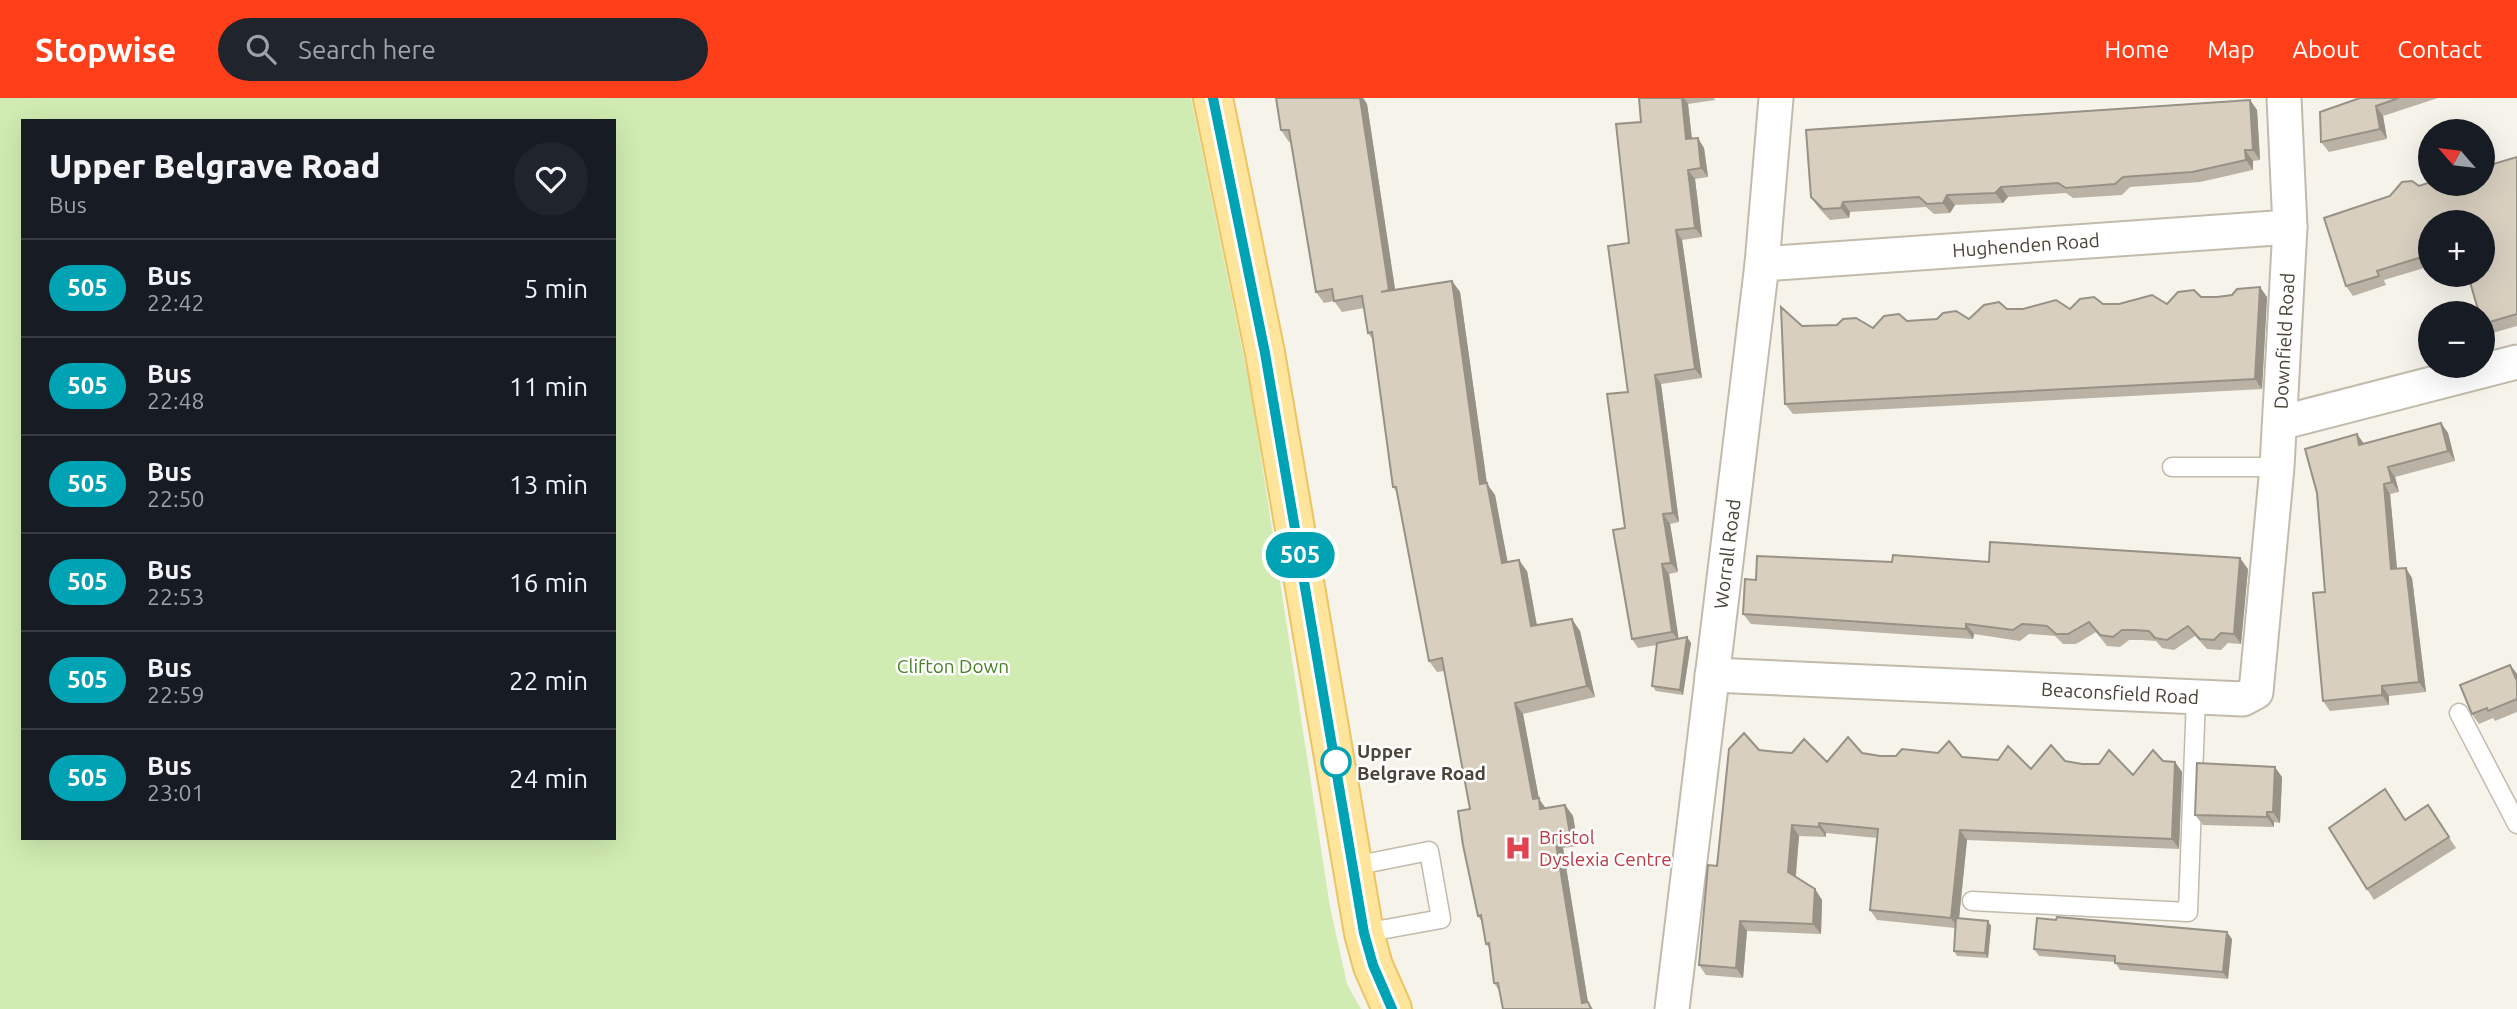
<!DOCTYPE html>
<html lang="en">
<head>
<meta charset="utf-8">
<style>
	body { margin:0; font-family:Ubuntu,sans-serif; background:#20242c; color:#f1f3f6; height:100vh; display:flex; flex-direction:column; font-size:26px; white-space:nowrap }
	* { box-sizing:border-box; margin:0 }
	p { font-size:23px; color:#9ea1a6 }
	.icon { flex:none; width:38px; height:38px; fill:none; stroke:currentColor; stroke-width:2; stroke-linecap:round; stroke-linejoin:round }
	.map { position:relative; flex:1; overflow:hidden }
	.drawer { position:absolute; left:21px; top:21px; width:595px; height:721px; display:flex; flex-direction:column; background:#171b24; border-radius:0px; box-shadow:0 7px 28px #0002 }
	.drawer>* { flex:none }
	.badge { padding:0 14px; border-radius:23px; font-size:24px; line-height:46px }
	.needle { width:46px; rotate:298deg }
	.buttons { position:absolute; left:2418px; top:21px; display:grid; gap:14px }
	.buttons a { display:grid; place-items:center; width:77px; height:77px; border-radius:50%; background:#171b24; box-shadow:0 7px 28px #0002; font-size:35px }
	.map>.badge { position:absolute; translate:-50% -50%; box-shadow:0 0 0 4px #fff }
	.round { display:grid; place-items:center; flex:none; width:74px; height:74px; border-radius:37px; background:#20242c }
	.head { display:flex; align-items:center; justify-content:space-between; height:119px; padding:0 28px }
	h1 { font-size:33px; font-weight:800; line-height:52px }
	ul { padding:0; list-style:none }
	li { display:flex; align-items:center; gap:21px; height:98px; padding:0 28px; border-top:2px solid #363941 }
	li div { flex:1 }
	li b { display:block; font-size:26px }
	li em { font-style:normal }
	li .badge { min-width:77px; font-weight:700; text-align:center }
	header { display:flex; align-items:center; gap:42px; box-sizing:border-box; height:98px; padding:0 35px; background:#ff3f19; color:#fff }
	header strong { font-size:33px }
	nav { display:flex; gap:38px; margin-inline-start:auto; font-size:24px }
	.search { width:490px; height:63px; background:#20242c; display:flex; align-items:center; gap:18px; box-sizing:border-box; padding:0 24px; border-radius:38px; color:#9ea1a6; font-size:26px }
	.map>svg:first-child { display:block }
	.green { fill:#d1ecb2; fill-rule:evenodd }
	.lines { fill:none; stroke-linecap:round; stroke-linejoin:round }
	.lane-casing { stroke:#c2bbac; stroke-width:21 }
	.street-casing { stroke:#c2bbac; stroke-width:37 }
	.primary-casing { stroke:#ebc464; stroke-width:42 }
	.lane { stroke:#fff; stroke-width:18 }
	.street { stroke:#fff; stroke-width:33 }
	.primary { stroke:#ffe49b; stroke-width:38 }
	.wall { fill:#bab2a4 }
	.shaded-wall { fill:#979186 }
	.building { fill:#d8cfbf; stroke:#979186; stroke-width:2 }
	.line-casing { stroke:#fff; stroke-width:16 }
	.line { stroke:#00a3b4; stroke-width:10 }
	.stop-dot { fill:#fff; stroke:#00a3b4; stroke-width:3.5 }
	.labels { text-anchor:middle; dominant-baseline:central; stroke-width:5; stroke-linejoin:round; paint-order:stroke }
	.street-label { font-size:19px; fill:#4b4438; stroke:#fff }
	.park-label { font-size:19px; fill:#478126; stroke:#fff }
	.stop-label { font-size:19px; font-weight:bold; fill:#4b4438; stroke:#fff; text-anchor:start }
	.health-label { font-size:19px; fill:#be3a42; stroke:#fff; text-anchor:start }
</style>
</head>
<body>
<header>
<strong>Stopwise</strong>
<div class="search"><svg class="icon" aria-label="search" viewBox="0 0 24 24"><circle cx="10" cy="10" r="6"/><path d="M15 15l6 6"/></svg>Search here</div>
<nav><a>Home</a><a>Map</a><a>About</a><a>Contact</a></nav>
</header>
<div class="map">
<svg width="2517" height="911" viewBox="0 0 2517 911">
	<rect width="100%" height="100%" fill="#f6f3eb"/>
	<!-- green -->
	<path class="green" d="M0,0H1191L1251,294L1330,809L1347,886L1361,911H0ZM23,23H614V740H23Z"/>
	<g class="lines">
		<defs>
			<g id="lane">
				<polyline points="2172,369 2277,369"/>
				<polyline points="2459,615 2517,726"/>
				<polyline points="1354,768 1429,753 1441,821 1364,835"/>
				<polyline points="1972,803 2188,814 2196,599"/>
			</g>
			<g id="street">
				<polyline points="1762,166 2290,129"/>
				<polyline points="2280,325 2517,264"/>
				<polyline points="1712,577 2243,601 2256,594 2277,369 2290,129 2284,0"/>
				<polyline points="1672,911 1762,166 1776,0"/>
			</g>
			<polyline id="primary" points="1213,0 1265,255 1364,835 1373,868 1392,911"/>
		</defs>
		<!-- lane casing -->
		<use href="#lane" class="lane-casing"/>
		<!-- street casing -->
		<use href="#street" class="street-casing"/>
		<!-- primary casing -->
		<use href="#primary" class="primary-casing"/>
		<!-- lane -->
		<use href="#lane" class="lane"/>
		<!-- street -->
		<use href="#street" class="street"/>
		<!-- primary -->
		<use href="#primary" class="primary"/>
	</g>
	<!-- wall -->
	<g class="wall">
		<polygon points="1276,0 1363,0 1367,6 1395,192 1452,183 1460,194 1487,386 1495,397 1507,464 1527,473 1537,527 1580,533 1595,599 1523,616 1539,701 1545,710 1565,707 1573,718 1578,748 1563,750 1588,904 1593,911 1503,911 1500,894 1494,885 1489,850 1486,846 1482,824 1478,818 1470,711 1444,573 1437,574 1429,563 1398,396 1393,389 1373,242 1368,235 1364,210 1342,214 1334,203 1324,205 1316,194 1291,44 1289,44 1281,32"/>
		<polygon points="1639,0 1714,0 1715,2 1688,6 1692,41 1704,50 1708,79 1695,81 1702,139 1682,142 1702,280 1661,286 1679,424 1670,426 1678,474 1669,476 1678,541 1687,539 1691,545 1683,597 1656,593 1652,588 1657,547 1638,550 1632,541 1625,430 1628,294 1629,145 1641,24"/>
		<polygon points="2360,0 2438,0 2383,18 2387,41 2329,54 2321,44"/>
		<polygon points="2250,2 2257,12 2260,62 2253,63 2253,72 2200,84 2130,89 2122,97 2073,100 2066,95 2008,99 2003,105 1955,107 1950,115 1934,116 1926,109 1850,114 1849,120 1830,122 1818,109 1811,99"/>
		<polygon points="2517,59 2517,228 2489,236 2483,227 2483,124 2431,124 2431,168 2384,182 2386,187 2353,198 2346,188 2390,98 2419,88"/>
		<polygon points="2201,199 2267,199 2262,291 1793,316 1785,306 1802,228 1873,230 1907,223 1969,221 2007,211 2070,211 2103,206 2167,206"/>
		<polygon points="2441,325 2448,335 2455,363 2395,379 2399,394 2390,396 2397,471 2412,480 2426,594 2389,598 2389,607 2330,613 2323,603 2325,494 2357,336 2364,346"/>
		<polygon points="1892,464 1989,464 2248,471 2241,546 2228,545 2221,552 2207,551 2195,538 2174,552 2162,550 2156,543 2141,542 2129,542 2120,549 2107,548 2096,534 2076,546 2063,546 2055,538 2044,537 2029,536 2020,543 1974,536 1973,541 1751,526 1743,516 1756,482"/>
		<polygon points="2510,567 2517,576 2517,614 2495,623 2493,620 2479,626 2472,616"/>
		<polygon points="1759,652 1827,664 1862,655 1880,658 1962,659 2031,671 2065,663 2133,677 2163,663 2175,664 2182,674 2179,751 1967,742 1959,821 1988,823 1991,828 1988,860 1957,858 1954,853 1955,830 1877,822 1870,812 1877,740 1826,735 1826,739 1799,738 1796,779 1815,791 1822,802 1821,836 1747,833 1743,880 1706,877 1699,867 1717,768"/>
		<polygon points="2282,679 2280,725 2274,724 2274,729 2203,727 2195,717"/>
		<polygon points="2428,707 2456,750 2374,802 2367,791 2405,721"/>
		<polygon points="2232,841 2228,881 2120,872 2115,864 2039,858 2034,851"/>
	</g>
	<!-- shaded-wall -->
	<g class="shaded-wall">
		<polygon points="1360,0 1363,0 1367,6 1397,204 1389,192"/>
		<polygon points="1682,0 1684,0 1688,6 1693,51 1686,41"/>
		<polygon points="2250,2 2257,12 2260,62 2253,52"/>
		<polygon points="2376,8 2383,18 2387,41 2380,31"/>
		<polygon points="1698,40 1704,50 1708,79 1701,70"/>
		<polygon points="2245,52 2253,63 2253,72 2246,62"/>
		<polygon points="1688,72 1695,81 1702,139 1695,130"/>
		<polygon points="2001,89 2008,99 2003,105 1995,95"/>
		<polygon points="1947,97 1955,107 1950,115 1943,105"/>
		<polygon points="1843,104 1850,114 1849,120 1841,110"/>
		<polygon points="1676,132 1682,142 1702,280 1695,271"/>
		<polygon points="1452,183 1460,194 1487,386 1495,397 1510,476 1502,465 1480,386"/>
		<polygon points="2260,189 2267,199 2262,291 2255,281"/>
		<polygon points="1655,277 1661,286 1679,424 1673,415"/>
		<polygon points="2441,325 2448,335 2455,363 2448,353"/>
		<polygon points="2357,336 2364,346 2359,347"/>
		<polygon points="2388,369 2395,379 2399,394 2392,384"/>
		<polygon points="2384,386 2390,396 2398,481 2391,471"/>
		<polygon points="1663,416 1670,426 1678,474 1671,465"/>
		<polygon points="2240,460 2248,471 2241,546 2234,536"/>
		<polygon points="1519,462 1527,473 1539,540 1531,528"/>
		<polygon points="1662,466 1669,476 1679,543 1672,534"/>
		<polygon points="2406,470 2412,480 2426,594 2419,584"/>
		<polygon points="1572,521 1580,533 1595,599 1587,588"/>
		<polygon points="1966,526 1974,536 1973,541 1966,531"/>
		<polygon points="1687,539 1691,545 1683,597 1680,592"/>
		<polygon points="2510,567 2517,576 2517,583"/>
		<polygon points="2382,588 2389,598 2389,607 2382,597"/>
		<polygon points="1515,605 1523,616 1539,701 1547,712 1548,722 1533,701"/>
		<polygon points="2175,664 2182,674 2179,751 2172,741"/>
		<polygon points="2275,669 2282,679 2280,725 2273,714"/>
		<polygon points="1565,707 1573,718 1578,748 1570,736"/>
		<polygon points="2267,714 2274,724 2274,729 2267,719"/>
		<polygon points="1819,725 1826,735 1826,739 1819,729"/>
		<polygon points="1792,727 1799,738 1795,784 1788,774"/>
		<polygon points="1960,732 1967,742 1958,830 1951,820"/>
		<polygon points="1555,739 1563,750 1589,911 1582,905"/>
		<polygon points="1815,791 1822,802 1821,836 1813,826"/>
		<polygon points="1740,823 1747,833 1743,880 1736,870"/>
		<polygon points="1988,823 1991,828 1988,860 1985,855"/>
		<polygon points="2227,834 2232,841 2228,881 2223,874"/>
	</g>
	<!-- building -->
	<g class="building">
		<polygon points="1276,0 1360,0 1389,192 1381,194 1452,183 1480,386 1487,385 1502,465 1519,462 1531,528 1572,521 1587,588 1515,605 1533,701 1539,700 1540,711 1565,707 1570,736 1555,739 1582,905 1588,904 1591,911 1503,911 1498,885 1494,885 1489,845 1486,846 1481,817 1478,818 1463,747 1458,713 1470,711 1442,560 1429,563 1396,389 1393,389 1372,234 1368,235 1362,198 1334,203 1332,191 1316,194 1289,32 1281,32"/>
		<polygon points="1639,0 1682,0 1686,41 1698,40 1701,70 1688,72 1695,130 1676,132 1695,271 1655,277 1673,415 1663,416 1671,465 1662,466 1672,534 1632,541 1613,432 1625,430 1607,296 1628,294 1608,148 1629,145 1616,26 1641,24"/>
		<polygon points="2360,0 2399,0 2376,8 2380,31 2321,44 2320,14"/>
		<polygon points="2250,2 2253,52 2245,52 2246,62 2192,74 2123,79 2115,86 2066,90 2058,85 2001,89 1995,95 1947,97 1943,105 1927,106 1919,99 1843,104 1841,110 1823,111 1811,99 1806,32"/>
		<polygon points="2517,59 2517,216 2483,226 2483,215 2479,215 2468,177 2483,177 2483,124 2431,124 2431,156 2377,173 2379,178 2346,188 2324,120 2390,98 2402,84 2412,83 2419,88 2431,84 2431,86 2483,86 2483,69"/>
		<polygon points="2260,189 2255,281 1785,306 1781,209 1802,228 1837,227 1843,221 1856,220 1873,230 1884,218 1899,216 1907,223 1937,221 1943,215 1956,213 1969,221 1984,207 1999,204 2007,211 2023,211 2056,202 2070,211 2080,201 2094,199 2103,206 2119,206 2152,197 2167,206 2178,194 2194,192 2201,199 2217,199 2232,197 2237,191"/>
		<polygon points="2441,325 2448,353 2388,369 2392,384 2384,386 2391,471 2406,470 2419,584 2382,588 2382,597 2323,603 2313,495 2325,494 2317,395 2305,351 2357,336 2359,347"/>
		<polygon points="1990,444 2240,460 2234,536 2221,535 2214,542 2200,541 2188,528 2167,542 2155,540 2149,533 2134,532 2122,532 2113,539 2100,537 2089,524 2068,536 2056,536 2047,528 2037,527 2022,526 2013,532 1966,526 1966,531 1743,516 1745,481 1756,482 1757,458 1892,464 1893,457 1989,464"/>
		<polygon points="1687,539 1680,592 1652,588 1657,545"/>
		<polygon points="2510,567 2517,583 2517,601 2488,613 2487,610 2472,616 2460,587"/>
		<polygon points="1744,635 1759,652 1777,654 1792,655 1804,641 1827,664 1848,639 1862,655 1880,658 1896,658 1902,651 1938,655 1949,643 1962,659 1998,662 2008,648 2031,671 2051,647 2065,663 2082,666 2099,666 2109,652 2133,677 2153,652 2163,663 2175,664 2172,741 1960,732 1951,820 1870,812 1878,731 1819,725 1819,729 1792,727 1788,774 1815,791 1813,826 1740,823 1736,870 1699,867 1708,767 1717,768 1729,651"/>
		<polygon points="2197,665 2275,669 2273,714 2267,714 2267,719 2195,717"/>
		<polygon points="2385,691 2405,722 2428,707 2449,739 2367,791 2329,730"/>
		<polygon points="2057,819 2227,834 2223,874 2115,865 2115,858 2034,851 2037,820 2056,822"/>
		<polygon points="1956,820 1988,823 1985,855 1954,853"/>
	</g>
	<g class="lines">
		<defs>
			<polyline id="line" points="1213,0 1265,255 1364,835 1373,867 1392,911"/>
		</defs>
		<!-- line casing -->
		<use href="#line" class="line-casing"/>
		<!-- line -->
		<use href="#line" class="line"/>
	</g>
	<!-- icons -->
	<defs>
		<symbol id="hospital-bare" viewBox="-9 -9 18 18"><path d="M-5-5h3v3.5h4V-5h3V5h-3V1.5h-4V5h-3Z" fill="#e0444e" stroke="#fff" stroke-width="2.5" paint-order="stroke"/></symbol>
	</defs>
	<g fill-rule="evenodd">
		<use href="#hospital-bare" x="1499" y="731" width="38" height="38"/>
	</g>
	<!-- markers -->
	<circle class="stop-dot" cx="1336" cy="664" r="14"/>
	<g class="labels">
		<!-- street labels -->
		<g class="street-label">
			<text transform="translate(2026 147) rotate(-4)">Hughenden Road</text>
			<text transform="translate(2284 243) rotate(-87)">Downfield Road</text>
			<text transform="translate(1727 456) rotate(-83)">Worrall Road</text>
			<text transform="translate(2120 595) rotate(3)">Beaconsfield Road</text>
		</g>
		<!-- park labels -->
		<g class="park-label">
			<text x="953" y="568">Clifton Down</text>
		</g>
		<!-- stop labels -->
		<g class="stop-label">
			<text x="1357" y="653">Upper<tspan x="1357" dy="22">Belgrave Road</tspan></text>
		</g>
		<!-- health labels -->
		<g class="health-label">
			<text x="1539" y="739">Bristol<tspan x="1539" dy="22">Dyslexia Centre</tspan></text>
		</g>
	</g>
</svg>
<div class="buttons">
<a><svg class="needle" viewBox="-14 -14 28 28"><path d="M0-13l5 13h-10z" fill="#e53935"/><path d="M0 13l5-13h-10z" fill="#9ea1a6"/></svg></a>
<a>+</a>
<a>−</a>
</div>
<b class="badge" style="left:1300px;top:457px;background:#00a3b4;color:#fff">505</b>
<section class="drawer">
<div class="head"><div><h1>Upper Belgrave Road</h1><p>Bus</p></div><a class="round"><svg class="icon" aria-label="heart" viewBox="0 0 24 24"><path d="M12 20l-8-8c-3-5 5-10 8-4 3-6 11-1 8 4z"/></svg></a></div>
<ul>
<li><span class="badge" style="background:#00a3b4;color:#fff">505</span><div><b>Bus</b><p>22:42</p></div><em>5 min</em></li>
<li><span class="badge" style="background:#00a3b4;color:#fff">505</span><div><b>Bus</b><p>22:48</p></div><em>11 min</em></li>
<li><span class="badge" style="background:#00a3b4;color:#fff">505</span><div><b>Bus</b><p>22:50</p></div><em>13 min</em></li>
<li><span class="badge" style="background:#00a3b4;color:#fff">505</span><div><b>Bus</b><p>22:53</p></div><em>16 min</em></li>
<li><span class="badge" style="background:#00a3b4;color:#fff">505</span><div><b>Bus</b><p>22:59</p></div><em>22 min</em></li>
<li><span class="badge" style="background:#00a3b4;color:#fff">505</span><div><b>Bus</b><p>23:01</p></div><em>24 min</em></li>
</ul>
</section>
</div>
</body>
</html>
